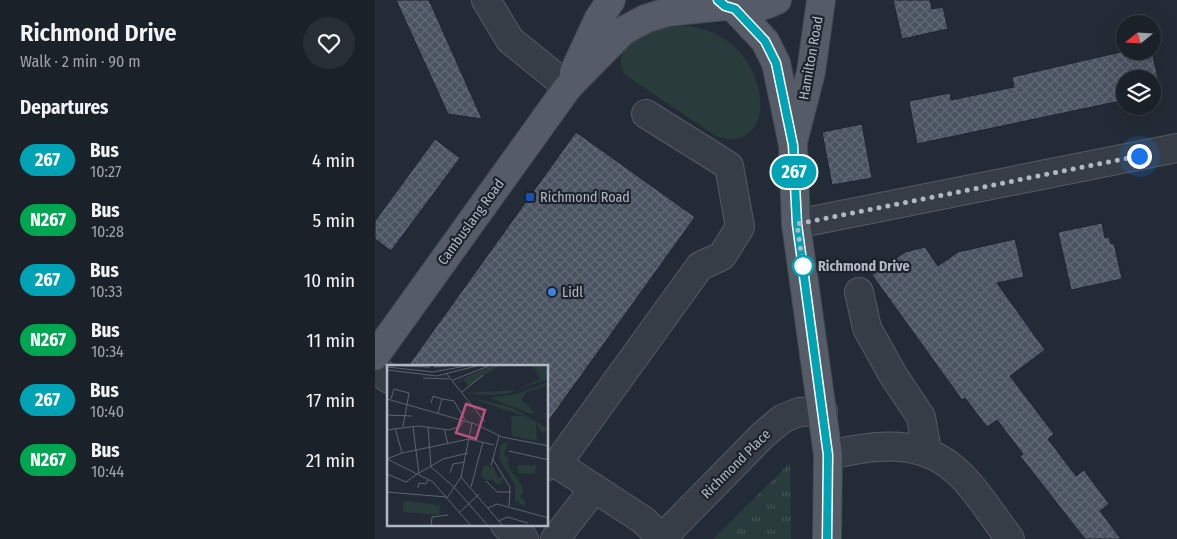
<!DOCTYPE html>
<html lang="en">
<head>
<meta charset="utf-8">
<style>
	body { margin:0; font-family:"Fira Sans Condensed",sans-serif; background:#272e34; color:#f1f3f6; height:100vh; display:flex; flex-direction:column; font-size:19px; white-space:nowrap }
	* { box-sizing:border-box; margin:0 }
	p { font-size:16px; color:#9fa3a8 }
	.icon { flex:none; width:28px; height:28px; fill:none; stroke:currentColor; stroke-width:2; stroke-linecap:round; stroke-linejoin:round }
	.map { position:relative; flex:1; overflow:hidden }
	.sheet { display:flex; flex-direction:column; background:#1a2128; width:375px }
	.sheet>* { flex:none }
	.badge { padding:0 10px; border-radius:16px; font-size:18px; line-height:32px }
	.needle { width:32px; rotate:252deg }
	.buttons { position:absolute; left:741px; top:15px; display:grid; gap:10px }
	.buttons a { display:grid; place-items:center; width:45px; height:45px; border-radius:50%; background:#1a2128; box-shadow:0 5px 20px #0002,0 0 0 1px #383e45; font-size:25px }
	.you { position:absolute; width:25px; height:25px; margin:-12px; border:4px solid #fff; border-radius:50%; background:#1a73e8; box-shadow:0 0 0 8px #1a73e833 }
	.map>.badge { position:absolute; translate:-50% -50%; box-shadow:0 0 0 2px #fff }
	h2 { padding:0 20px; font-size:19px; line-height:45px }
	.round { display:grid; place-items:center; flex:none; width:52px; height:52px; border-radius:26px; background:#272e34 }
	.head { display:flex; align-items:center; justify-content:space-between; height:85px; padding:0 20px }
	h1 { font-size:24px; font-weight:600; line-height:38px }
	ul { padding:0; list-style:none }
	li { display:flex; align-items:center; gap:15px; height:60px; padding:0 20px }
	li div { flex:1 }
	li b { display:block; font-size:19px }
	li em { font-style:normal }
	li .badge { min-width:55px; font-weight:700; text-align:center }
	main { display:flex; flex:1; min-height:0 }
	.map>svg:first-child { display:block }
	.grass { fill:url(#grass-tufts) }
	.garden { fill:#293b3b }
	.building { fill:url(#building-cross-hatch); stroke:#1e252e }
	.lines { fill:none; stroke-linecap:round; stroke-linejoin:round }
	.minor-casing { stroke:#545b65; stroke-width:30 }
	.major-casing { stroke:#404750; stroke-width:30 }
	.minor { stroke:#373d47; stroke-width:28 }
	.major { stroke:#555c67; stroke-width:28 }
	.line-casing { stroke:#fff; stroke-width:11 }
	.line { stroke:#00a3b4; stroke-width:8 }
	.walk { stroke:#b1b8c3; stroke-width:5; stroke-dasharray:0 9 }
	.transit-dot { fill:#1a4fb4; stroke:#1c232c; stroke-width:2 }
	.stop-dot { fill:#fff; stroke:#00a3b4; stroke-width:2.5 }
	.shop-dot { fill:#3f7fe0; stroke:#1c232c; stroke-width:2 }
	.labels { text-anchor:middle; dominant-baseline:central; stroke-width:4.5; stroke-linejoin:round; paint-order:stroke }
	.street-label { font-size:14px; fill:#b1b8c3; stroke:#1c232c }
	.poi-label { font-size:14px; fill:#b1b8c3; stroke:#1c232c; text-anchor:start }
	.stop-label { font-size:14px; font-weight:bold; fill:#b1b8c3; stroke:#1c232c; text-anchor:start }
	.inset-road { fill:none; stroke:#5c646e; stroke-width:1 }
	.view { fill:#bc507f; fill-opacity:0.15; stroke:#bc507f; stroke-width:2.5 }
	.inset-edge { fill:none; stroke:#b1b8c3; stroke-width:2.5 }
</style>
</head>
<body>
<main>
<section class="sheet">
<div class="head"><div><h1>Richmond Drive</h1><p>Walk · 2 min · 90 m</p></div><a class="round"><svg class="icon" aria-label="heart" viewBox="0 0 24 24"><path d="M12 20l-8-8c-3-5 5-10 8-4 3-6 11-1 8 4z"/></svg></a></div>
<h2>Departures</h2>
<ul>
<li><span class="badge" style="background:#00a3b4;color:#fff">267</span><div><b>Bus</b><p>10:27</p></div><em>4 min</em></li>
<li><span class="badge" style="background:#00a651;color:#fff">N267</span><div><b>Bus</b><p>10:28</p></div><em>5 min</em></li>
<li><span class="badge" style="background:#00a3b4;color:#fff">267</span><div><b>Bus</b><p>10:33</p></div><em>10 min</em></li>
<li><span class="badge" style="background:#00a651;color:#fff">N267</span><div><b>Bus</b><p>10:34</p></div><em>11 min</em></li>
<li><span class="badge" style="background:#00a3b4;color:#fff">267</span><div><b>Bus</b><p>10:40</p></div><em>17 min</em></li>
<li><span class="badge" style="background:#00a651;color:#fff">N267</span><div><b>Bus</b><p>10:44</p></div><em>21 min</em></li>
</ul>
</section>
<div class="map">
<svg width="802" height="539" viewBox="0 0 802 539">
	<defs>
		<pattern id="grass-tufts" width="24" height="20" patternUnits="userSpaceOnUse" patternTransform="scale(1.25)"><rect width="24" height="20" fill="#293b3b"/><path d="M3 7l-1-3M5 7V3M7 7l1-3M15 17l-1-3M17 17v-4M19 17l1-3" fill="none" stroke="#465556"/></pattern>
		<pattern id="building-cross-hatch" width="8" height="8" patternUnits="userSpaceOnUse" patternTransform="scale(1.25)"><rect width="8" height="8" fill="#4a5360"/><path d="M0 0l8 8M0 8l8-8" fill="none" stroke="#626a75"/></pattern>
	</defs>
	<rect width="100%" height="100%" fill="#232c36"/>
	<!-- grass -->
	<polygon class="grass" points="415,463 416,539 338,539"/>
	<!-- garden -->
	<path class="garden" d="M297,26C305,26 315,26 324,28C401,47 404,159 341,136L249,74C235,40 273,33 297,26Z"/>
	<!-- building -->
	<g class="building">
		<polygon points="21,0 54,0 107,119 73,114"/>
		<polygon points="518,0 555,0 557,9 568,7 573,29 527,39"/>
		<polygon points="750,51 777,51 786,92 778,94 778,79 750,79 750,100 542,144 534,101 575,93 576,100 639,87 637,77"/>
		<polygon points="487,124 497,178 457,185 447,132"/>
		<polygon points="201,132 320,217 172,423 172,366 33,366"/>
		<polygon points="60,139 85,158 16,251 0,239 0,221"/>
		<polygon points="727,223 730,238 734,237 736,244 739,243 747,279 696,290 683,232"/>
		<polygon points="640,239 649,277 622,283 670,350 635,376 679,434 673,439 701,476 709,470 734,504 725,511 746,539 710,539 645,456 648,454 622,420 612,427 590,398 587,400 497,275 530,252 550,247 563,266 583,252"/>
	</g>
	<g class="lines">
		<defs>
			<g id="minor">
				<polyline points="111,0 135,40 193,87"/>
				<polyline points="421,224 802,148"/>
				<polyline points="484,292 492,328 518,375 546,417 552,451"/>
				<polyline points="0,369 14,379"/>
				<path d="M453,455C469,452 486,448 502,447C576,441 596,487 635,539"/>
				<polyline points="182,464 268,520 287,538"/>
				<polyline points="172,466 182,464 325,266 347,256 365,227 354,166 271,114"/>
				<polyline points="130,525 149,539"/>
				<polyline points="180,539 219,489"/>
				<polyline points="286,539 387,436 407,419 424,412 448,411"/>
			</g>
			<g id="major">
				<path d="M348,4C364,13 386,8 402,0"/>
				<polyline points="360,9 390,41 401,63 418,145 421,224 453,455 452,539"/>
				<polyline points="199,72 223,20 236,0"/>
				<polyline points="419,138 436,72 446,0"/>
				<polyline points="0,356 193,87 248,31 270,19 292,12 350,6"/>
			</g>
		</defs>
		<!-- minor casing -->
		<use href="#minor" class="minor-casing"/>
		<!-- major casing -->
		<use href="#major" class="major-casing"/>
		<!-- minor -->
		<use href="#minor" class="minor"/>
		<!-- major -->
		<use href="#major" class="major"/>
	</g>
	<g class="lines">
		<defs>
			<polyline id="line" points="343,0 350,6 360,9 390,41 401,63 418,145 422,224 453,455 452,539"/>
		</defs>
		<!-- line casing -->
		<use href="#line" class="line-casing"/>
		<!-- line -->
		<use href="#line" class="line"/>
		<!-- walk -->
		<polyline class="walk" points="428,266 422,224 764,156"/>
	</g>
	<!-- markers -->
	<rect class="transit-dot" x="150" y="192" width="10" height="10" rx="2.5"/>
	<circle class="stop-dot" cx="428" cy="266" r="10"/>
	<circle class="shop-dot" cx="177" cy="292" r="5"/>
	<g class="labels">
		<!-- street labels -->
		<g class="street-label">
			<text transform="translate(436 58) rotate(-80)">Hamilton Road</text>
			<text transform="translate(96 222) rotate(-54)">Cambuslang Road</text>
			<text transform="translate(361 464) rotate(-45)">Richmond Place</text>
		</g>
		<!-- poi labels -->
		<g class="poi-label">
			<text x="165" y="197">Richmond Road</text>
			<text x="187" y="292">Lidl</text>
		</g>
		<!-- stop labels -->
		<g class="stop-label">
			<text x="443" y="266">Richmond Drive</text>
		</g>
	</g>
	<!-- overview -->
	<g transform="translate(12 365)">
		<rect width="161" height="161" fill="#232c36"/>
		<path d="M106,0H113L81,21L76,14L71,18L72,15ZM146,0H161V10L153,14ZM124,51H137L149,58L150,76L125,71Z" fill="#293b3b"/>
		<path d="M161,10V14L119,29L95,30L79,28L130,25ZM161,17V20L140,27L134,34L147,47L144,49L103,33L130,29ZM81,32L119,41L133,47L161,64L155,68L149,58L137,51ZM121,77L117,90L123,94L120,97L124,106L133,117L137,127L133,131L139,138L138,141L128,136V120L112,93L114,79Z" fill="#293b3b"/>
		<path d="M97,100L107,103L111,114L115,111L117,114L112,120L104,114L100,116L94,110Z" fill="#293b3b"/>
		<path d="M126,54L146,59L143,69L124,65ZM131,100H149L148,109L131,108ZM17,136L53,140L52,150L16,147Z" fill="#293b3b"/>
		<path class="inset-road" d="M15,1L43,2M0,2L46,7L84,0M47,2L69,0M0,5L50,11L93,0M59,8L98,57M36,13L62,14M66,15L104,0M75,27L96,10M0,34L88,59L115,72L162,81M4,34L7,24L22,28L16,62M44,38L46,31L55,34M51,48L55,34L67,36L78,55M0,50L25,51M26,62L32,109M41,62L44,102L67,122L102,162M8,63L15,88M57,64L61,79M0,65L31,61L62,65L74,61L76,56M122,86L162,95M105,93L123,122L122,141M0,94L15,88L82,74L107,80M0,94L46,117L85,162M104,101L112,71M32,108L56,94L81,88M63,108L66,99L78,97M0,109L19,117L30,109M74,112L117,162M99,116L110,127H124M84,122L96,77M31,123L32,118L39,119L41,115M0,127L59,132M60,133L74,112L85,58M101,143L110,139L162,153M73,147L92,129M112,156L120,152L141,158M44,162L45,152L61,150"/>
		<path class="view" d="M79,39L98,45L89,74L69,68Z"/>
		<rect width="161" height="161" class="inset-edge"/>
	</g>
</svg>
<div class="buttons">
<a><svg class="needle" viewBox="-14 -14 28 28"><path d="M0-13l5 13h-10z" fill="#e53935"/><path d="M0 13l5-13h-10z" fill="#9fa3a8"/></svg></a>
<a><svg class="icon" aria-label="layers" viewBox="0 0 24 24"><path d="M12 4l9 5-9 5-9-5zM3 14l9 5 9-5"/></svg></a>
</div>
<div class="you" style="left:764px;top:156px"></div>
<b class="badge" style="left:419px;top:172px;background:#00a3b4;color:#fff">267</b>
</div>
</main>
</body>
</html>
